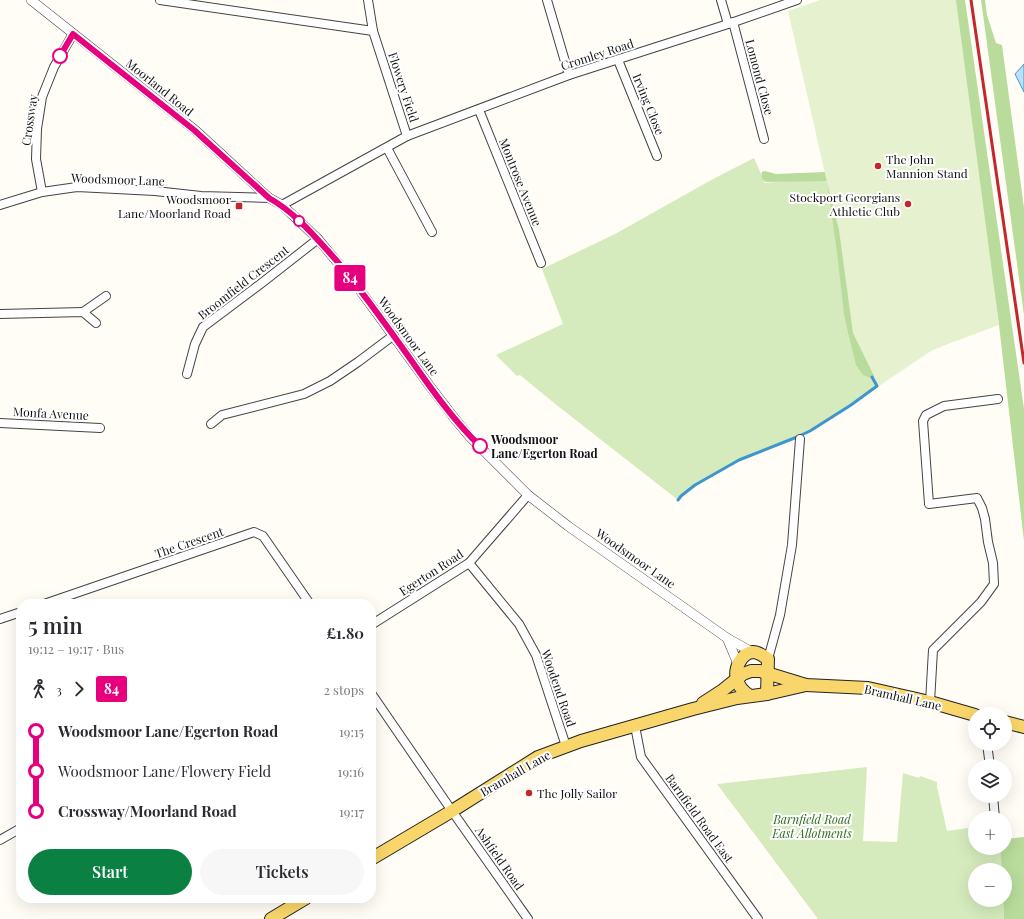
<!DOCTYPE html>
<html lang="en">
<head>
<meta charset="utf-8">
<style>
	body { margin:0; font-family:"Playfair Display",serif; background:#f7f7f7; color:#2b2b33; height:100vh; display:flex; flex-direction:column; font-size:15px; white-space:nowrap }
	* { box-sizing:border-box; margin:0 }
	p { font-size:13px; color:#7c7c81 }
	.icon { flex:none; width:22px; height:22px; fill:none; stroke:currentColor; stroke-width:2; stroke-linecap:round; stroke-linejoin:round }
	.map { position:relative; flex:1; overflow:hidden }
	.sheet { position:absolute; left:16px; top:599px; width:360px; height:304px; display:flex; flex-direction:column; background:#fff; border-radius:16px; box-shadow:0 4px 16px #0002 }
	.sheet>* { flex:none }
	.badge { padding:0 8px; border-radius:3px; font-size:14px; line-height:26px }
	.controls { position:absolute; left:968px; top:707px; display:grid; gap:8px }
	.controls a { display:grid; place-items:center; width:44px; height:44px; border-radius:50%; background:#fff; box-shadow:0 4px 16px #0002; font-size:20px }
	.map>.badge { position:absolute; translate:-50% -50%; box-shadow:0 0 0 2px #fff }
	.legs { display:flex; align-items:center; gap:6px; height:44px; padding:0 12px; font-size:13px }
	.legs p { margin-inline-start:auto }
	.head { display:flex; align-items:center; justify-content:space-between; height:68px; padding:0 12px }
	h1 { font-size:22px; font-weight:600; line-height:30px }
	.primary-button { display:flex; gap:8px; margin-top:auto; padding:8px 12px }
	.primary-button a { flex:1; height:46px; border-radius:24px; background:#0b8043; color:#fff; font-size:16px; font-weight:600; line-height:46px; text-align:center }
	.primary-button a+a { background:#f7f7f7; color:#2b2b33 }
	ul { padding:0 12px; list-style:none }
	li { display:flex; align-items:center; gap:14px; height:40px; font-size:15px }
	li i { display:grid; place-items:center; width:6px; height:100%; margin:0 5px; background:currentColor }
	li i::after { content:''; width:10px; height:10px; margin:-5px; border:3px solid; border-radius:50%; background:#fff }
	li p { margin-inline-start:auto }
	li:first-child i { background:linear-gradient(#0000 50%,currentColor 0) }
	li:last-child i { background:linear-gradient(currentColor 50%,#0000 0) }
	.map>svg:first-child { display:block }
	.green { fill:#d5ebbd }
	.forest { fill:#b9dc9c }
	.pitch { fill:#e6f2cf }
	.water { fill:#b9e0f7; stroke:#3f96cf }
	.lines { fill:none; stroke-linecap:round; stroke-linejoin:round }
	.stream { stroke:#3f96cf; stroke-width:3 }
	.minor-casing { stroke:#444; stroke-width:10 }
	.tertiary-casing { stroke:#444; stroke-width:10 }
	.primary-casing { stroke:#222; stroke-width:14 }
	.minor { stroke:#fff; stroke-width:8 }
	.tertiary { stroke:#fff; stroke-width:9 }
	.primary { stroke:#f9d66b; stroke-width:12 }
	.rail { stroke:#c4262e; stroke-width:3 }
	.line-1-casing { stroke:#fff; stroke-width:9 }
	.line-1 { stroke:#e6007e; stroke-width:6 }
	.stop-1-dot { fill:#fff; stroke:#e6007e; stroke-width:2 }
	.poi-dot { fill:#c4262e; stroke:#fff; stroke-width:1.5 }
	.labels { text-anchor:middle; dominant-baseline:central; stroke-width:4; stroke-linejoin:round; paint-order:stroke }
	.street-label { font-size:12px; fill:#111; stroke:#fff }
	.poi-label { font-size:12px; fill:#111; stroke:#fff; text-anchor:start }
	.stop-label { font-size:12px; font-weight:bold; fill:#111; stroke:#fff; text-anchor:start }
	.park-label { font-size:12px; font-style:italic; fill:#2f6b1f; stroke:#fff }
</style>
</head>
<body>
<div class="map">
<svg width="1024" height="919" viewBox="0 0 1024 919">
	<rect width="100%" height="100%" fill="#fffdf5"/>
	<!-- green -->
	<g class="green">
		<polygon points="754,158 765,183 826,178 839,230 853,333 879,386 852,405 808,433 739,460 695,485 682,496 678,500 554,403 520,375 517,376 496,355 563,324 542,269 615,234 713,179"/>
		<polygon points="867,767 863,841 897,842 903,773 919,778 920,776 937,782 937,787 947,831 975,827 975,848 1000,848 1002,870 975,870 975,900 1003,900 1004,919 818,919 717,784"/>
	</g>
	<!-- forest -->
	<g class="forest">
		<polygon points="945,0 965,0 1024,409 1024,541 999,325 974,154"/>
		<polygon points="981,0 985,0 987,15 996,43 1002,45 1024,208 1024,315"/>
		<path d="M833,169L839,171C841,182 839,191 837,202L855,325L873,368L875,376L871,378L863,375L856,365L849,337L844,314L837,253L827,181L766,182C761,179 761,176 762,172L765,171L776,174L825,172Z"/>
		<polygon points="1024,837 1024,919 1004,919 1003,900 1005,900 1005,870 1002,870 1000,848 1005,848 1005,839"/>
	</g>
	<!-- pitch -->
	<polygon class="pitch" points="820,0 956,0 999,325 948,344 931,351 879,386 853,333 839,230 826,178 788,11"/>
	<!-- water -->
	<polygon class="water" points="1024,64 1024,92 1015,74"/>
	<g class="lines">
		<!-- stream -->
		<polyline class="stream" points="678,500 681,496 695,485 739,460 797,437 810,431 851,405 877,386 872,377"/>
		<defs>
			<g id="minor">
				<polyline points="160,0 373,31"/>
				<polyline points="547,0 569,75"/>
				<polyline points="721,0 728,24"/>
				<polyline points="733,22 764,139"/>
				<polyline points="618,60 657,156"/>
				<polyline points="479,110 541,263"/>
				<polyline points="407,136 569,75 728,24 797,0"/>
				<polyline points="387,148 432,232"/>
				<polyline points="42,192 36,159 37,129 42,97 54,67 73,34"/>
				<polyline points="0,205 42,192 77,187 155,191 201,196 269,198"/>
				<polyline points="282,205 407,136 373,31 368,0"/>
				<polyline points="83,312 106,296"/>
				<polyline points="0,314 83,312 96,323"/>
				<polyline points="187,374 195,344 203,327 263,282 318,239"/>
				<polyline points="0,423 100,428"/>
				<polyline points="211,424 222,415 304,394 330,381 358,362 394,335"/>
				<polyline points="469,563 519,624 536,655 566,746"/>
				<polyline points="44,604 254,532 263,536 310,604"/>
				<polyline points="0,619 21,612"/>
				<polyline points="371,625 469,563 528,495"/>
				<polyline points="768,659 780,615 792,545 800,439"/>
				<polyline points="371,693 452,811 528,919"/>
				<polyline points="930,702 933,650 981,602 994,584 993,563 988,542 985,519 982,508 977,498 929,504 923,421 926,415 944,406 998,399"/>
				<polyline points="635,726 641,757 758,919"/>
				<polyline points="987,744 990,766"/>
				<polyline points="993,796 995,818"/>
				<polyline points="0,840 21,828"/>
			</g>
			<g id="tertiary">
				<polyline points="31,0 195,130 269,198 282,205 318,239 357,286 429,385 455,419 470,437 528,495 568,526 727,638 752,652"/>
				<polyline points="727,638 738,664"/>
			</g>
			<g id="primary">
				<path d="M750,696C744,692 738,687 737,679C734,669 741,653 753,652C759,652 763,656 768,659L767,694"/>
				<polyline points="703,703 723,690 743,674 751,671 760,671 806,685 868,688 930,702 975,715"/>
				<polyline points="1005,722 1024,727"/>
				<polyline points="371,859 452,811 538,757 581,741 693,709 737,698 767,694 806,685"/>
				<polyline points="271,919 306,898"/>
			</g>
		</defs>
		<!-- minor casing -->
		<use href="#minor" class="minor-casing"/>
		<!-- tertiary casing -->
		<use href="#tertiary" class="tertiary-casing"/>
		<!-- primary casing -->
		<use href="#primary" class="primary-casing"/>
		<!-- minor -->
		<use href="#minor" class="minor"/>
		<!-- tertiary -->
		<use href="#tertiary" class="tertiary"/>
		<!-- primary -->
		<use href="#primary" class="primary"/>
		<!-- rail -->
		<polyline class="rail" points="971,0 1024,363"/>
	</g>
	<g class="lines">
		<defs>
			<path id="line-1" d="M60,56L73,34L194,130L269,198C296,213 316,238 336,260C363,292 387,326 411,360C432,390 454,421 480,446"/>
		</defs>
		<!-- line-1 casing -->
		<use href="#line-1" class="line-1-casing"/>
		<!-- line-1 -->
		<use href="#line-1" class="line-1"/>
	</g>
	<!-- markers -->
	<g class="stop-1-dot">
		<circle cx="60" cy="56" r="7"/>
		<circle cx="299" cy="221" r="5"/>
		<circle cx="480" cy="446" r="7"/>
	</g>
	<g class="poi-dot">
		<circle cx="878" cy="166" r="4"/>
		<circle cx="908" cy="204" r="4"/>
		<rect x="235" y="202" width="8" height="8" rx="2"/>
		<circle cx="529" cy="793" r="4"/>
	</g>
	<g class="labels">
		<!-- street labels -->
		<g class="street-label">
			<text transform="translate(597 54) rotate(-18)">Cromley Road</text>
			<text transform="translate(760 77) rotate(75)">Lomond Close</text>
			<text transform="translate(160 87) rotate(39)">Moorland Road</text>
			<text transform="translate(404 87) rotate(72)">Flowery Field</text>
			<text transform="translate(649 104) rotate(68)">Irving Close</text>
			<text transform="translate(29 120) rotate(-82)">Crossway</text>
			<text transform="translate(118 179) rotate(2)">Woodsmoor Lane</text>
			<text transform="translate(521 182) rotate(68)">Montrose Avenue</text>
			<text transform="translate(243 282) rotate(-38)">Broomfield Crescent</text>
			<text transform="translate(409 336) rotate(54)">Woodsmoor Lane</text>
			<text transform="translate(51 413) rotate(3)">Monfa Avenue</text>
			<text transform="translate(189 542) rotate(-19)">The Crescent</text>
			<text transform="translate(636 558) rotate(35)">Woodsmoor Lane</text>
			<text transform="translate(431 572) rotate(-33)">Egerton Road</text>
			<text transform="translate(559 688) rotate(71)">Woodend Road</text>
			<text transform="translate(903 697) rotate(13)">Bramhall Lane</text>
			<text transform="translate(515 773) rotate(-30)">Bramhall Lane</text>
			<text transform="translate(700 818) rotate(54)">Barnfield Road East</text>
			<text transform="translate(500 858) rotate(55)">Ashfield Road</text>
		</g>
		<!-- poi labels -->
		<g class="poi-label">
			<text x="886" y="159">The John<tspan x="886" dy="14">Mannion Stand</tspan></text>
			<text x="900" y="197" text-anchor="end">Stockport Georgians<tspan x="900" dy="14">Athletic Club</tspan></text>
			<text x="231" y="199" text-anchor="end">Woodsmoor<tspan x="231" dy="14">Lane/Moorland Road</tspan></text>
			<text x="537" y="793">The Jolly Sailor</text>
		</g>
		<!-- stop labels -->
		<g class="stop-label">
			<text x="491" y="439">Woodsmoor<tspan x="491" dy="14">Lane/Egerton Road</tspan></text>
		</g>
		<!-- park labels -->
		<g class="park-label">
			<text x="812" y="819">Barnfield Road<tspan x="812" dy="14">East Allotments</tspan></text>
		</g>
	</g>
</svg>
<div class="controls">
<a><svg class="icon" aria-label="locate" viewBox="0 0 24 24"><circle cx="12" cy="12" r="6"/><path d="M12 2v4M12 18v4M2 12h4M18 12h4"/></svg></a>
<a><svg class="icon" aria-label="layers" viewBox="0 0 24 24"><path d="M12 4l9 5-9 5-9-5zM3 14l9 5 9-5"/></svg></a>
<a>+</a>
<a>−</a>
</div>
<b class="badge" style="left:350px;top:278px;background:#e6007e;color:#fff">84</b>
<section class="sheet">
<div class="head"><div><h1>5 min</h1><p>19:12 – 19:17 · Bus</p></div><b>£1.80</b></div>
<div class="legs"><svg class="icon" aria-label="walk" viewBox="0 0 24 24"><circle cx="13" cy="4" r="2"/><path d="M13 8l-2 6 4 7M11 14l-3 7M7 12l3-4h3l4 4"/></svg>3<svg class="icon" aria-label="forward" viewBox="0 0 24 24"><path d="M9 5l7 7-7 7"/></svg><b class="badge" style="background:#e6007e;color:#fff">84</b><p>2 stops</p></div>
<ul>
<li><i style="color:#e6007e"></i><b>Woodsmoor Lane/Egerton Road</b><p>19:15</p></li>
<li><i style="color:#e6007e"></i><span>Woodsmoor Lane/Flowery Field</span><p>19:16</p></li>
<li><i style="color:#e6007e"></i><b>Crossway/Moorland Road</b><p>19:17</p></li>
</ul>
<div class="primary-button"><a>Start</a><a>Tickets</a></div>
</section>
</div>
</body>
</html>
